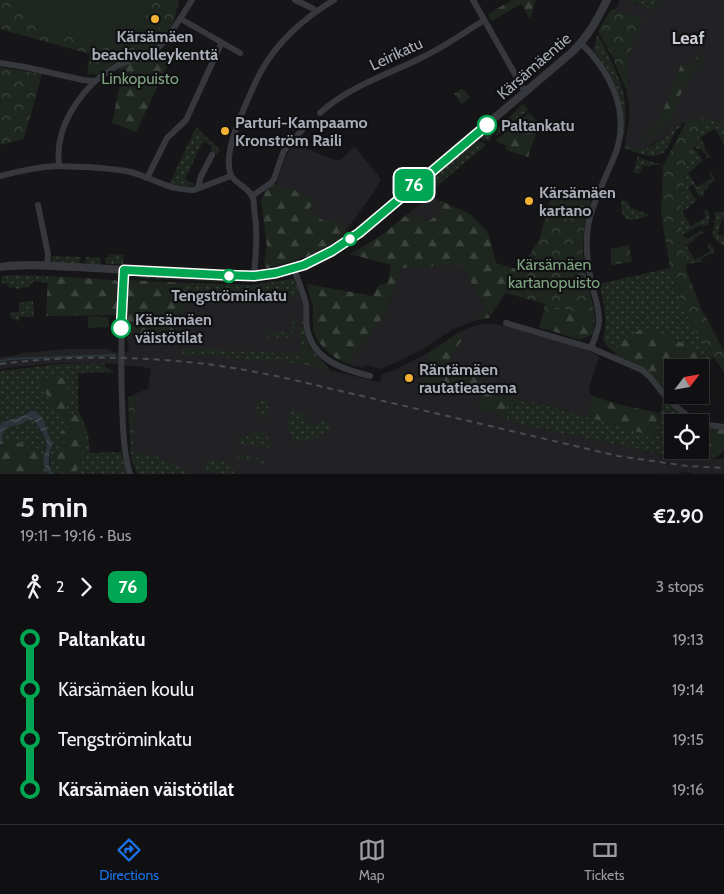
<!DOCTYPE html>
<html lang="en">
<head>
<meta charset="utf-8">
<style>
	body { margin:0; font-family:Cabin,sans-serif; background:#1e1e20; color:#f1f3f6; height:100vh; display:flex; flex-direction:column; font-size:19px; white-space:nowrap }
	* { box-sizing:border-box; margin:0 }
	p { font-size:16px; color:#9c9d9f }
	.icon { flex:none; width:28px; height:28px; fill:none; stroke:currentColor; stroke-width:2; stroke-linecap:round; stroke-linejoin:round }
	.map { position:relative; height:474px; overflow:hidden }
	.details { display:flex; flex-direction:column; background:#101012; flex:1 }
	.details>* { flex:none }
	.badge { padding:0 10px; border-radius:8px; font-size:18px; line-height:32px }
	.needle { width:32px; rotate:59deg }
	.controls { position:absolute; left:664px; top:359px; display:grid; gap:10px }
	.controls a { display:grid; place-items:center; width:45px; height:45px; border-radius:0px; background:#101012; box-shadow:0 5px 20px #0002,0 0 0 1px #303032; font-size:25px }
	.map>.badge { position:absolute; translate:-50% -50%; box-shadow:0 0 0 2px #fff }
	.legs { display:flex; align-items:center; gap:8px; height:55px; padding:0 20px; font-size:16px }
	.legs p { margin-inline-start:auto }
	.headline { display:flex; align-items:center; justify-content:space-between; height:85px; padding:0 20px }
	h1 { font-size:28px; font-weight:700; line-height:38px }
	ul { padding:0 20px; list-style:none }
	li { display:flex; align-items:center; gap:18px; height:50px; font-size:19px }
	li i { display:grid; place-items:center; width:8px; height:100%; margin:0 6px; background:currentColor }
	li i::after { content:''; width:12px; height:12px; margin:-6px; border:4px solid; border-radius:50%; background:#101012 }
	li p { margin-inline-start:auto }
	li:first-child i { background:linear-gradient(#0000 50%,currentColor 0) }
	li:last-child i { background:linear-gradient(currentColor 50%,#0000 0) }
	.menu { display:flex; justify-content:space-around; align-items:center; height:70px; border-top:1px solid #303032; background:#101012; font-size:14px; color:#9c9d9f }
	.menu a { display:grid; justify-items:center; gap:2px }
	.menu .on { color:#1a73e8 }
	.map>svg:first-child { display:block }
	.built { fill:#222225; fill-rule:evenodd }
	.grass { fill:url(#grass-dots) }
	.forest { fill:url(#forest-firs) }
	.park { fill:url(#park-crowns) }
	.garden { fill:#1e261f }
	.water { fill:url(#water-waves) }
	.lines { fill:none; stroke-linecap:round; stroke-linejoin:round }
	.stream { stroke:#2c353c; stroke-width:2 }
	.minor { stroke:#37383d; stroke-width:6 }
	.tertiary { stroke:#37383d; stroke-width:8 }
	.rail { stroke:#4a4c52; stroke-width:2; stroke-dasharray:6 5; stroke-linecap:butt }
	.line-1-casing { stroke:#fff; stroke-width:11 }
	.line-1 { stroke:#00a651; stroke-width:8 }
	.poi-dot { fill:#f2b134; stroke:#111113; stroke-width:2 }
	.stop-1-dot { fill:#fff; stroke:#00a651; stroke-width:2.5 }
	.labels { text-anchor:middle; dominant-baseline:central; stroke-width:4.5; stroke-linejoin:round; paint-order:stroke }
	.poi-label { font-size:16px; font-weight:bold; fill:#a8adb8; stroke:#111113; text-anchor:start }
	.street-label { font-size:16px; fill:#a8adb8; stroke:#111113 }
	.park-label { font-size:16px; fill:#7fa381; stroke:#111113 }
	.stop-label { font-size:16px; font-weight:bold; fill:#a8adb8; stroke:#111113; text-anchor:start }
	.neighbourhood-label { font-size:18px; font-weight:bold; fill:#c9ccd4; stroke:#111113 }
</style>
</head>
<body>
<div class="map">
<svg width="724" height="474" viewBox="0 0 724 474">
	<defs>
		<pattern id="grass-dots" width="8" height="8" patternUnits="userSpaceOnUse" patternTransform="scale(1.25)"><rect width="8" height="8" fill="#1e261f"/><path d="M2 2h.1M6 6h.1" fill="none" stroke="#3c433d" stroke-width="1.8" stroke-linecap="round"/></pattern>
		<pattern id="forest-firs" width="22" height="20" patternUnits="userSpaceOnUse" patternTransform="scale(1.25)"><rect width="22" height="20" fill="#1e261f"/><path d="M5 1l3.5 6h-7zM16 11l3.5 6h-7z" fill="#3c433d"/></pattern>
		<pattern id="park-crowns" width="20" height="18" patternUnits="userSpaceOnUse" patternTransform="scale(1.25)"><rect width="20" height="18" fill="#1e261f"/><path d="M2 6a3 3 0 1 1 6 0M12 15a3 3 0 1 1 6 0" fill="none" stroke="#3c433d"/></pattern>
		<pattern id="water-waves" width="16" height="10" patternUnits="userSpaceOnUse" patternTransform="scale(1.25)"><rect width="16" height="10" fill="#2c353c"/><path d="M0 5q4-4 8 0t8 0" fill="none" stroke="#485056"/></pattern>
	</defs>
	<rect width="100%" height="100%" fill="#161618"/>
	<!-- built -->
	<g class="built">
		<path d="M620,0L637,4V3L642,4L641,5L658,6L663,0H724V123L695,118L681,124L662,138L644,149L638,150L629,148L625,145L629,120V108L626,89L629,87L626,64L637,33L640,34L641,32L638,28L641,22L615,10ZM705,57L701,66L691,77L681,93L677,102V110L644,142L640,140L651,132L660,119L670,95L692,68Z"/>
		<polygon points="294,144 338,161 355,147 381,179 373,193 347,229 344,228 331,234 274,184 276,184 286,156"/>
		<polygon points="430,196 439,200 438,202 444,210 429,221 427,219 418,218 415,214 408,220 405,216"/>
		<polygon points="461,265 486,307 476,320 452,330 423,349 382,369 364,365 364,368 347,364 385,315 401,268"/>
		<polygon points="294,279 302,299 304,314 298,363 380,382 382,374 393,371 426,354 429,362 429,394 444,381 478,389 480,409 492,412 519,424 683,459 724,459 724,474 692,474 687,472 681,472 681,474 191,474 183,471 163,458 148,454 133,453 133,439 135,418 134,394 148,389 151,369 139,366 130,366 105,363 59,363 14,367 0,369 0,357 17,355 22,353 67,349 109,349 115,353 129,351 126,335 183,340 186,283 250,285"/>
		<polygon points="481,324 493,324 511,327 572,345 592,352 599,357 589,387 589,392 592,396 588,417 543,404 521,401 449,364 452,354 463,340 458,333 468,328"/>
	</g>
	<!-- grass -->
	<g class="grass">
		<polygon points="620,0 663,0 658,6 653,9 641,5 642,4"/>
		<path d="M597,35C603,43 608,53 612,63C625,91 628,104 624,135H623C622,126 623,116 622,107C619,85 605,67 593,49L596,42Z"/>
		<polygon points="523,104 524,104 528,110 526,112 495,137 498,128"/>
		<polygon points="704,119 724,123 724,144 715,129 700,138 705,146 704,148 710,157 708,158 701,149 699,150 694,146"/>
		<path d="M681,124L682,125C676,130 672,137 669,145C659,165 640,153 624,148L625,145C630,148 638,151 644,149C656,146 671,130 681,124Z"/>
		<polygon points="196,127 220,150 217,155 210,150 212,146 203,141 185,179 194,184 195,186 181,186 170,183"/>
		<polygon points="495,127 490,141 483,140 480,138 480,135"/>
		<polygon points="477,140 486,145 429,193 417,190 438,173 444,165 474,141"/>
		<path d="M693,149L697,152L703,161L696,166V167L688,173L697,187L712,178L709,173L711,172L715,179L708,186L706,190H704L703,193L705,195L702,196H699L693,185L688,188L697,201L690,205L691,206L682,212L691,226L706,217L703,211L707,209C710,214 711,221 707,226C698,224 691,230 683,235L687,239L700,231H702L703,233L694,238L695,240L686,245L695,260L710,251L707,245L709,243L715,250L714,252L701,259L703,262L686,264L680,216L687,165Z"/>
		<path d="M637,157C646,160 653,163 661,164V165H652L650,167L643,165L639,174L633,172L637,160Z"/>
		<path d="M622,200L628,202L630,207L649,215L648,216C639,218 625,225 622,212C621,208 621,205 622,200Z"/>
		<path d="M718,212L724,213V218H722L718,234L724,236V245H723L721,246V244C712,236 711,236 715,223L713,221L715,220L716,216L714,215L715,213Z"/>
		<polygon points="109,254 124,255 123,264 106,264 105,258 108,258"/>
		<polygon points="52,256 81,257 80,261 78,264 53,262 51,259"/>
		<polygon points="87,257 100,258 101,260 101,263 99,265 86,264 85,258"/>
		<path d="M670,268L671,274L691,324L714,357L700,368H672V389L667,394C661,383 646,367 636,361C623,352 613,357 603,340C608,321 604,303 599,284Z"/>
		<polygon points="140,274 229,280 262,279 263,280 230,282 140,278"/>
		<polygon points="13,275 48,276 48,283 34,281 28,287 16,289 14,287 9,288 7,284 2,283 1,276"/>
		<polygon points="294,279 301,297 263,295 262,293 260,295 254,295 254,300 185,297 186,283 250,285"/>
		<path d="M31,301H33L34,317H19V321C15,321 10,318 9,313L19,312V303Z"/>
		<path d="M304,314C304,325 305,335 309,346L300,345L301,337L297,336L302,324Z"/>
		<path d="M295,318L297,320C295,327 293,333 288,338H270V339L267,337L265,332L269,330L272,333L288,332L294,319Z"/>
		<polygon points="183,348 299,354 298,363 182,354"/>
		<path d="M105,363V367L114,372L78,373V409L88,433L90,453L121,452L128,474H52C48,462 50,456 52,444L31,411L19,417L7,419L0,425V371L60,364Z"/>
		<polygon points="259,400 269,402 266,418 256,415"/>
		<polygon points="521,401 543,404 655,437 663,401 688,418 688,422 672,422 672,450 685,450 683,459 519,424 507,419 507,405"/>
		<path d="M292,410L306,414V422L320,425L321,419L324,420L326,423L331,425L330,430C325,431 321,435 316,438C310,440 302,441 295,442C287,434 286,420 292,410Z"/>
		<polygon points="29,419 35,422 41,433 46,439 47,445 44,454 44,464 48,474 0,474 0,445 2,443 3,432 8,427 22,424"/>
		<path d="M256,432C263,431 268,437 272,443L271,447L265,448L238,443L236,440V439L244,437Z"/>
		<path d="M130,441H133V453C143,454 153,454 162,458C173,462 181,470 191,474H137L131,458Z"/>
		<polygon points="236,453 261,459 265,464 236,457 234,455"/>
		<polygon points="205,459 226,462 240,474 225,474 203,470 202,469"/>
	</g>
	<!-- forest -->
	<g class="forest">
		<polygon points="512,0 536,0 530,19 521,4 492,21 488,14"/>
		<polygon points="161,52 172,56 136,132 112,123 121,80 118,65 144,56"/>
		<polygon points="698,54 705,57 701,66 691,77 681,93 677,102 677,113 656,135 644,142 639,141 651,132 660,119 681,65 692,68"/>
		<polygon points="529,113 532,115 545,130 538,128 528,157 506,150 507,146 495,141"/>
		<polygon points="274,184 292,189 313,200 314,202 308,210 325,222 329,217 347,229 340,239 312,255 280,265 267,268 264,265 267,247 261,200 266,191"/>
		<path d="M439,200L470,214L488,232L496,263L520,270L489,318L476,320L486,307L461,265L401,268L385,315L347,364C331,356 316,345 313,327C313,320 313,314 313,307C311,299 308,291 307,284L373,296L379,285L388,283L391,265L350,254L379,237L405,216L408,219L415,214C419,220 425,217 429,221L444,210L438,202Z"/>
		<polygon points="48,276 115,280 118,282 116,315 46,316"/>
		<polygon points="129,280 186,283 183,340 126,335"/>
		<polygon points="555,307 595,318 593,334 580,340 549,330"/>
		<path d="M644,327C666,334 687,344 705,359L694,367L672,368V384L663,391L656,382L615,356C616,341 634,334 644,327Z"/>
		<polygon points="458,333 463,339 452,354 449,364 521,401 507,405 507,419 492,412 480,410 477,389 458,392 444,381 429,394 421,393 423,369 429,362 426,354"/>
		<path d="M50,377L68,378L67,390L69,400C66,405 66,408 69,413C73,415 78,415 80,419C84,424 81,421 83,427C85,435 90,439 81,446C86,458 82,464 74,474H63C61,467 54,462 55,454L58,452H66V447L58,438L61,431L64,430L68,427L67,424C57,411 46,397 41,381Z"/>
		<polygon points="592,396 621,405 660,413 655,437 588,417"/>
		<polygon points="700,424 706,427 724,430 724,450 714,459 690,459 691,450 700,450"/>
		<path d="M10,440C23,441 32,453 44,454C42,462 45,467 48,474H0V448Z"/>
	</g>
	<!-- park -->
	<g class="park">
		<polygon points="0,0 179,0 173,26 155,47 152,49 120,58 99,75 87,74 90,54 0,29"/>
		<polygon points="613,9 644,19 643,23 641,22 639,27 641,32 640,34 637,34 626,64 629,88 626,89 611,54 598,31 610,11"/>
		<polygon points="0,67 42,74 24,139 0,145"/>
		<polygon points="461,89 465,90 470,98 462,104 454,94"/>
		<polygon points="695,118 704,119 687,165 680,216 687,272 701,308 724,351 724,372 691,324 671,274 661,214 663,166 687,120"/>
		<path d="M553,189L591,201C583,225 580,250 586,275C589,290 593,303 595,318L556,307L549,330L539,328L545,304L505,293L539,240Z"/>
		<polygon points="629,245 632,262 611,265 611,249"/>
		<polygon points="300,345 309,346 331,371 298,363"/>
		<polygon points="130,396 134,396 135,418 133,441 130,441 128,397"/>
	</g>
	<!-- garden -->
	<g class="garden">
		<polygon points="22,0 149,0 141,36 122,48 47,30 30,21 21,3"/>
		<polygon points="156,7 162,11 161,23 158,33 146,30 149,9"/>
		<polygon points="88,316 108,317 109,327 88,328"/>
	</g>
	<!-- water -->
	<path class="water" d="M31,411H36L43,419L52,444L49,457V465L52,474H48C45,468 42,461 44,455C45,451 47,448 47,444C47,440 36,422 33,420C32,420 30,420 29,419L22,424L8,427L3,432L2,443L0,445V425C7,418 10,420 19,417C23,416 27,413 31,411Z"/>
	<g class="lines">
		<!-- stream -->
		<polyline class="stream" points="0,361 10,359 115,355"/>
		<!-- minor -->
		<g class="minor">
			<polyline points="295,0 312,8 316,11"/>
			<polyline points="473,0 525,92"/>
			<polyline points="181,19 240,53"/>
			<path d="M581,43C609,70 628,107 618,146C615,157 609,168 605,178C597,197 588,215 587,236C586,251 588,266 591,281C594,295 600,308 599,322C598,331 594,340 591,348L642,370L650,377L669,401L691,418L709,425L724,427"/>
			<polyline points="0,63 25,67 83,80 95,81 118,65 144,56 157,49 169,36 192,0"/>
			<path d="M320,113C348,87 387,75 421,58C443,48 464,33 484,20"/>
			<path d="M59,166C55,133 72,104 95,81"/>
			<path d="M0,176C19,171 38,167 57,166C66,166 76,167 85,167C100,168 116,169 131,172C152,178 171,191 194,190L231,176"/>
			<polyline points="147,178 167,138 186,120 221,44"/>
			<polyline points="198,188 201,176 212,155"/>
			<polyline points="252,196 271,183 274,179 283,153 288,145 306,126"/>
			<polyline points="38,205 48,254 47,266"/>
			<path d="M294,269C298,281 304,293 306,305C307,315 305,326 309,336C318,362 346,370 370,376"/>
			<path d="M124,270C122,314 120,357 122,401C123,426 123,450 130,474"/>
			<path d="M254,276C256,253 258,231 254,208C254,204 254,199 252,196C249,189 235,183 231,175C225,161 233,136 238,123C246,104 253,85 263,68C280,39 306,17 334,0"/>
			<polyline points="506,323 591,348"/>
		</g>
		<!-- tertiary -->
		<path class="tertiary" d="M0,267C25,263 51,266 76,267C117,269 157,272 198,274C231,276 264,278 296,268C322,259 345,243 367,226L571,53C588,37 597,20 607,0"/>
		<!-- rail -->
		<path class="rail" d="M0,364C68,355 138,356 206,364C231,367 256,372 281,377L618,456L687,466L724,468"/>
	</g>
	<g class="lines">
		<defs>
			<polyline id="line-1" points="121,328 124,270 222,275 254,276 276,273 304,265 332,251 359,233 487,125"/>
		</defs>
		<!-- line-1 casing -->
		<use href="#line-1" class="line-1-casing"/>
		<!-- line-1 -->
		<use href="#line-1" class="line-1"/>
	</g>
	<!-- markers -->
	<g class="poi-dot">
		<circle cx="155" cy="19" r="5"/>
		<circle cx="225" cy="131" r="5"/>
		<circle cx="529" cy="201" r="5"/>
		<circle cx="409" cy="378" r="5"/>
	</g>
	<g class="stop-1-dot">
		<circle cx="487" cy="125" r="9"/>
		<circle cx="350" cy="239" r="6"/>
		<circle cx="229" cy="276" r="6"/>
		<circle cx="121" cy="328" r="9"/>
	</g>
	<g class="labels">
		<!-- poi labels -->
		<g class="poi-label">
			<text x="155" y="36" text-anchor="middle">Kärsämäen<tspan x="155" dy="18">beachvolleykenttä</tspan></text>
			<text x="235" y="122">Parturi-Kampaamo<tspan x="235" dy="18">Kronström Raili</tspan></text>
			<text x="539" y="192">Kärsämäen<tspan x="539" dy="18">kartano</tspan></text>
			<text x="419" y="369">Räntämäen<tspan x="419" dy="18">rautatieasema</tspan></text>
		</g>
		<!-- street labels -->
		<g class="street-label">
			<text transform="translate(396 54) rotate(-25)">Leirikatu</text>
			<text transform="translate(534 66) rotate(-41)">Kärsämäentie</text>
		</g>
		<!-- park labels -->
		<g class="park-label">
			<text x="140" y="78">Linkopuisto</text>
			<text x="554" y="264">Kärsämäen<tspan x="554" dy="18">kartanopuisto</tspan></text>
		</g>
		<!-- stop labels -->
		<g class="stop-label">
			<text x="501" y="125">Paltankatu</text>
			<text x="229" y="295" text-anchor="middle">Tengströminkatu</text>
			<text x="135" y="319">Kärsämäen<tspan x="135" dy="18">väistötilat</tspan></text>
		</g>
		<!-- neighbourhood labels -->
		<g class="neighbourhood-label">
			<text x="688" y="38">Leaf</text>
		</g>
	</g>
</svg>
<div class="controls">
<a><svg class="needle" viewBox="-14 -14 28 28"><path d="M0-13l5 13h-10z" fill="#e53935"/><path d="M0 13l5-13h-10z" fill="#9c9d9f"/></svg></a>
<a><svg class="icon" aria-label="locate" viewBox="0 0 24 24"><circle cx="12" cy="12" r="6"/><path d="M12 2v4M12 18v4M2 12h4M18 12h4"/></svg></a>
</div>
<b class="badge" style="left:414px;top:185px;background:#00a651;color:#fff">76</b>
</div>
<section class="details">
<div class="headline"><div><h1>5 min</h1><p>19:11 – 19:16 · Bus</p></div><b>€2.90</b></div>
<div class="legs"><svg class="icon" aria-label="walk" viewBox="0 0 24 24"><circle cx="13" cy="4" r="2"/><path d="M13 8l-2 6 4 7M11 14l-3 7M7 12l3-4h3l4 4"/></svg>2<svg class="icon" aria-label="forward" viewBox="0 0 24 24"><path d="M9 5l7 7-7 7"/></svg><b class="badge" style="background:#00a651;color:#fff">76</b><p>3 stops</p></div>
<ul>
<li><i style="color:#00a651"></i><b>Paltankatu</b><p>19:13</p></li>
<li><i style="color:#00a651"></i><span>Kärsämäen koulu</span><p>19:14</p></li>
<li><i style="color:#00a651"></i><span>Tengströminkatu</span><p>19:15</p></li>
<li><i style="color:#00a651"></i><b>Kärsämäen väistötilat</b><p>19:16</p></li>
</ul>
</section>
<nav class="menu">
<a class="on"><svg class="icon" aria-label="directions" viewBox="0 0 24 24"><path d="M12 3l9 9-9 9-9-9zM9 14v-3h6M13 9l2 2-2 2"/></svg>Directions</a>
<a><svg class="icon" aria-label="map" viewBox="0 0 24 24"><path d="M3 6l6-2 6 2 6-2v14l-6 2-6-2-6 2zM9 4v14M15 6v14"/></svg>Map</a>
<a><svg class="icon" aria-label="tickets" viewBox="0 0 24 24"><path d="M3 7h18v10H3zM15 7v10"/></svg>Tickets</a>
</nav>
</body>
</html>
